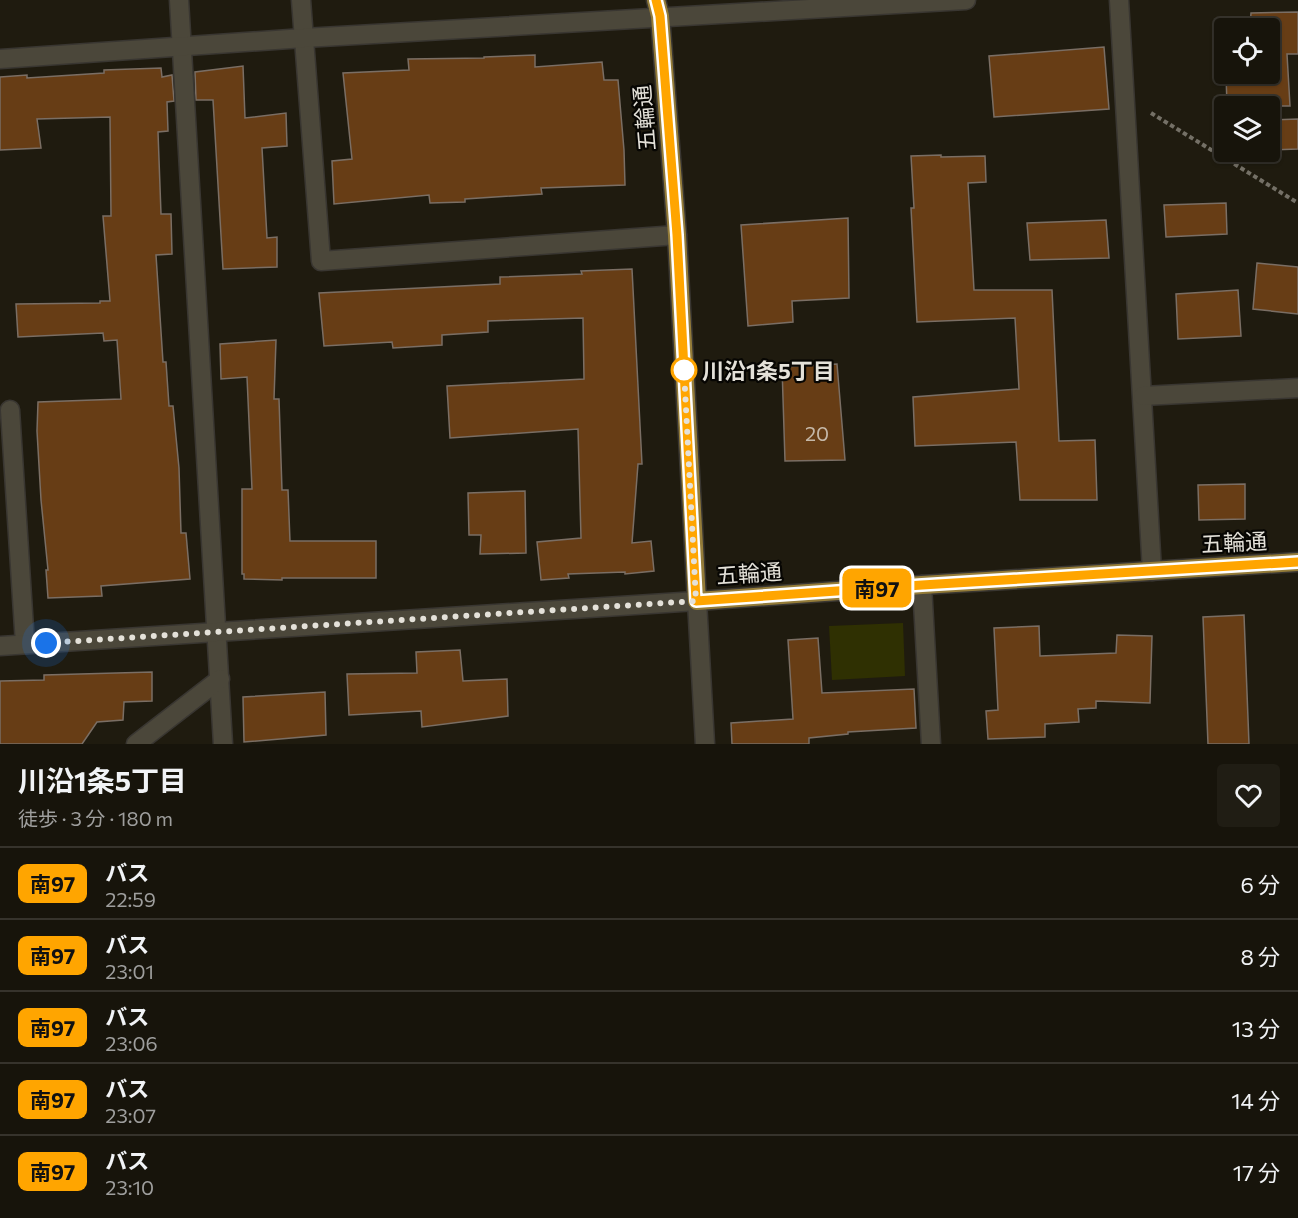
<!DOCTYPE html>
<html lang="ja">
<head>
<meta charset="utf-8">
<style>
	body { margin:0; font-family:Commissioner,"Noto Sans JP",sans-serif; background:#201d14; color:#f1f3f6; height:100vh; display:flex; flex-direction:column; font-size:22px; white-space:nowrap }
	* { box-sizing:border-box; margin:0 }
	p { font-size:20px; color:#9e9e9d }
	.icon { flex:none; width:33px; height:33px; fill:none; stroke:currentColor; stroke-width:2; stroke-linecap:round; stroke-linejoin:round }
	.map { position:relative; height:744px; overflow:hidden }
	.details { display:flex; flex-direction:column; background:#17140b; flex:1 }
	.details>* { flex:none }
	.badge { padding:0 12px; border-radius:9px; font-size:21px; line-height:39px }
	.controls { position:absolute; left:1214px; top:18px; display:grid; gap:12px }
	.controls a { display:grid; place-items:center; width:66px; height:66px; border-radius:6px; background:#17140b; box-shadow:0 2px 4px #0004,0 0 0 2px #36332c; font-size:30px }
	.you { position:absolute; width:30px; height:30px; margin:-15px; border:4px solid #fff; border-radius:50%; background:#1a73e8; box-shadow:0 0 0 9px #1a73e833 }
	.map>.badge { position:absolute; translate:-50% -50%; box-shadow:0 0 0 3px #fff }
	.round { display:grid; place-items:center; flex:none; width:63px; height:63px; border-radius:6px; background:#201d14 }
	.summary { display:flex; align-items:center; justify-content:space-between; height:102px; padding:0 18px }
	h1 { font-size:28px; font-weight:700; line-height:45px }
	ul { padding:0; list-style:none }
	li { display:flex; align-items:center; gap:18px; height:72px; padding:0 18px; border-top:2px solid #36332c }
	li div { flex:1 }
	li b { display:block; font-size:22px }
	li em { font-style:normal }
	li .badge { min-width:66px; font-weight:700; text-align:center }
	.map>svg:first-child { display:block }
	.green { fill:#2f3002 }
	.building { fill:#673d15; stroke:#7a6e64; stroke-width:1.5 }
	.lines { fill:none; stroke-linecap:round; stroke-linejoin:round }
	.street-casing { stroke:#393631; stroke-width:21 }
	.secondary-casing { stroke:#393631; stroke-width:21 }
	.primary-casing { stroke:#393631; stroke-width:21 }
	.path { stroke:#747066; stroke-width:4; stroke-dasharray:4.5 3; stroke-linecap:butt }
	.street { stroke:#4b473a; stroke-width:18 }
	.secondary { stroke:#4b473a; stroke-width:18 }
	.primary { stroke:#947c39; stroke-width:18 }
	.line-casing { stroke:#fff; stroke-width:14 }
	.line { stroke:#ffa500; stroke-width:9 }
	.walk { stroke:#e4e1d9; stroke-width:6; stroke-dasharray:0 10.8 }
	.stop-dot { fill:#fff; stroke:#ffa500; stroke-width:3 }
	.labels { text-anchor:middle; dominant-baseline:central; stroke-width:4.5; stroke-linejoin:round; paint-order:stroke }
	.number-label { font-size:20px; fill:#c5b8a8 }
	.street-label { font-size:22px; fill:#e4e1d9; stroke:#070603 }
	.stop-label { font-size:22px; font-weight:bold; fill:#e4e1d9; stroke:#070603; text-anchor:start }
</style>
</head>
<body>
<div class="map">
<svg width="1298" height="744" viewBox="0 0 1298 744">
	<rect width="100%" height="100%" fill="#1f1b0f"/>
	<!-- green -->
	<polygon class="green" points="903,623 905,676 832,680 829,626"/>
	<!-- building -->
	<g class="building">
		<polygon points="1298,12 1298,54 1287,54 1290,106 1227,106 1226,74 1269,74 1269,28 1250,28 1251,13"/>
		<polygon points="1104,47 1109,109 994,117 989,56"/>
		<polygon points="535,55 535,67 602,62 604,80 618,80 624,150 625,185 541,188 542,194 465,199 465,202 430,203 429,195 334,204 332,161 352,159 343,73 409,70 408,59 484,58 484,57"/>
		<polygon points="243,66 245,118 286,113 287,146 262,148 267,238 277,237 277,267 223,269 213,100 196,100 195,72"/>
		<polygon points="161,68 162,77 172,75 174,101 167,102 168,131 158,132 161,214 171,214 172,254 156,255 163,362 166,362 169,406 173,406 179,468 181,533 186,533 190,579 101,586 102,596 48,598 46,570 48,570 41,500 37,431 38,402 121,399 117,340 104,341 103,333 18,337 16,304 100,303 100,301 110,301 103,216 111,216 110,117 37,119 41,148 0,150 0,77 27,75 27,78 104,73 104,70"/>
		<polygon points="1298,119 1298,149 1269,150 1269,120"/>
		<polygon points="941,155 941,157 985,156 986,182 968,183 974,290 1052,290 1059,441 1095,440 1097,500 1020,500 1016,442 915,446 913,397 1019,389 1015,318 917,322 911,208 914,208 911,156"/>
		<polygon points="1226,203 1227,234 1166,237 1164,205"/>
		<polygon points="848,218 849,298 792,301 793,322 748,326 741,225"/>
		<polygon points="1106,220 1109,258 1030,260 1027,223"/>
		<polygon points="1257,263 1298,267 1298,314 1253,309"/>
		<polygon points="632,269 642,464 638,464 632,543 651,541 654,571 625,574 625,572 568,574 569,578 541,580 537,542 581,538 578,429 450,438 447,386 584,379 583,318 488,321 488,332 442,335 442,345 393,348 392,342 324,346 319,293 500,284 500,277 582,274 581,271"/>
		<polygon points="1238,290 1241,336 1178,339 1176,294"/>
		<polygon points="276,340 274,399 279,399 282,490 288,490 290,541 376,541 376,578 282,578 282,580 244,579 244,574 242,574 242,489 252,489 247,377 221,379 220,344"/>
		<polygon points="837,364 845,460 785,461 782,367"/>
		<polygon points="1245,484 1245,519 1199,520 1198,485"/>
		<polygon points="525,491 526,553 480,554 481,535 469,535 468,493"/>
		<polygon points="1244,615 1249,744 1208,744 1203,617"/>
		<polygon points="1039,626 1040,656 1116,653 1117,635 1152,636 1150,703 1096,701 1096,708 1078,709 1079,722 1045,724 1045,737 988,739 986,711 998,710 994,628"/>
		<polygon points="818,638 822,693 914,689 916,728 848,732 848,734 809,738 809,744 732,744 731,723 793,719 788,640"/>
		<polygon points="460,650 463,681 507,679 508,716 422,727 421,711 349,715 347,674 417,673 416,652"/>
		<polygon points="152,672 152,701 124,702 123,720 97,722 82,744 0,744 0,681 44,680 44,675"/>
		<polygon points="325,692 326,735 244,742 243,697"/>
	</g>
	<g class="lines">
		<defs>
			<g id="street">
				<polyline points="179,0 223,744"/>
				<polyline points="301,0 321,261 677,235"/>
				<polyline points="1119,0 1152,571"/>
				<polyline points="0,59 304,38 966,0"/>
				<polyline points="1143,396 1298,388"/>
				<polyline points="10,410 25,644"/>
				<polyline points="922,585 931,744"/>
				<polyline points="0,646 697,601"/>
				<polyline points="136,744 220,679"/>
			</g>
			<polyline id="secondary" points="697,601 705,744"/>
			<polyline id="primary" points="656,0 660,16 677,235 697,601 922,585 1298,562"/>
		</defs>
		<!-- street casing -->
		<use href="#street" class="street-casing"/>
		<!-- secondary casing -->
		<use href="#secondary" class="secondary-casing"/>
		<!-- primary casing -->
		<use href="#primary" class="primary-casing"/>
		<!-- path -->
		<polyline class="path" points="1151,113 1298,203"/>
		<!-- street -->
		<use href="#street" class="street"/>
		<!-- secondary -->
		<use href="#secondary" class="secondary"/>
		<!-- primary -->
		<use href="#primary" class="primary"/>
	</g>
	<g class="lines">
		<defs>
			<polyline id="line" points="656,0 660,16 677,235 696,601 922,585 1298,562"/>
		</defs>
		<!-- line casing -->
		<use href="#line" class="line-casing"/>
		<!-- line -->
		<use href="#line" class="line"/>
		<!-- walk -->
		<polyline class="walk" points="46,643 696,601 684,370"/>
	</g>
	<!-- markers -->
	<circle class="stop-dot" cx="684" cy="370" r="12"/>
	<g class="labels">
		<!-- number labels -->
		<g class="number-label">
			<text x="817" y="433">20</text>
		</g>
		<!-- street labels -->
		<g class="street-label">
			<text transform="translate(644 118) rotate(-95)">五輪通</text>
			<text transform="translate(1234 542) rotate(-3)">五輪通</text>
			<text transform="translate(749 573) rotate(-4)">五輪通</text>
		</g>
		<!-- stop labels -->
		<g class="stop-label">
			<text x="702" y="370">川沿1条5丁目</text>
		</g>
	</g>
</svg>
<div class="controls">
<a><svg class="icon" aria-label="locate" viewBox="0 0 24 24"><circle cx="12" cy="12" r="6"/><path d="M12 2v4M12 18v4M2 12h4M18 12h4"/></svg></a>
<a><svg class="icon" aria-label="layers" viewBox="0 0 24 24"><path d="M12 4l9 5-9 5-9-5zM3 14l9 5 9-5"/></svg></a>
</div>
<div class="you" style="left:46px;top:643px"></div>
<b class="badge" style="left:877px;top:588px;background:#ffa500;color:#111">南97</b>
</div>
<section class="details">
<div class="summary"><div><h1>川沿1条5丁目</h1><p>徒歩 · 3 分 · 180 m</p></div><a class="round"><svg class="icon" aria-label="heart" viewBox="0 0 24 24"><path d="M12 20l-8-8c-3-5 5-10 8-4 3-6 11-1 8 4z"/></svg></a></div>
<ul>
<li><span class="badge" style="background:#ffa500;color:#111">南97</span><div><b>バス</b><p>22:59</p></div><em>6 分</em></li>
<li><span class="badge" style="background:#ffa500;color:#111">南97</span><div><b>バス</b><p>23:01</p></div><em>8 分</em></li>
<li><span class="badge" style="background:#ffa500;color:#111">南97</span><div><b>バス</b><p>23:06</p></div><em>13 分</em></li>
<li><span class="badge" style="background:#ffa500;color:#111">南97</span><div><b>バス</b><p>23:07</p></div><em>14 分</em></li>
<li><span class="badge" style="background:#ffa500;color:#111">南97</span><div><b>バス</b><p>23:10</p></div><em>17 分</em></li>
</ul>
</section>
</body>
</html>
